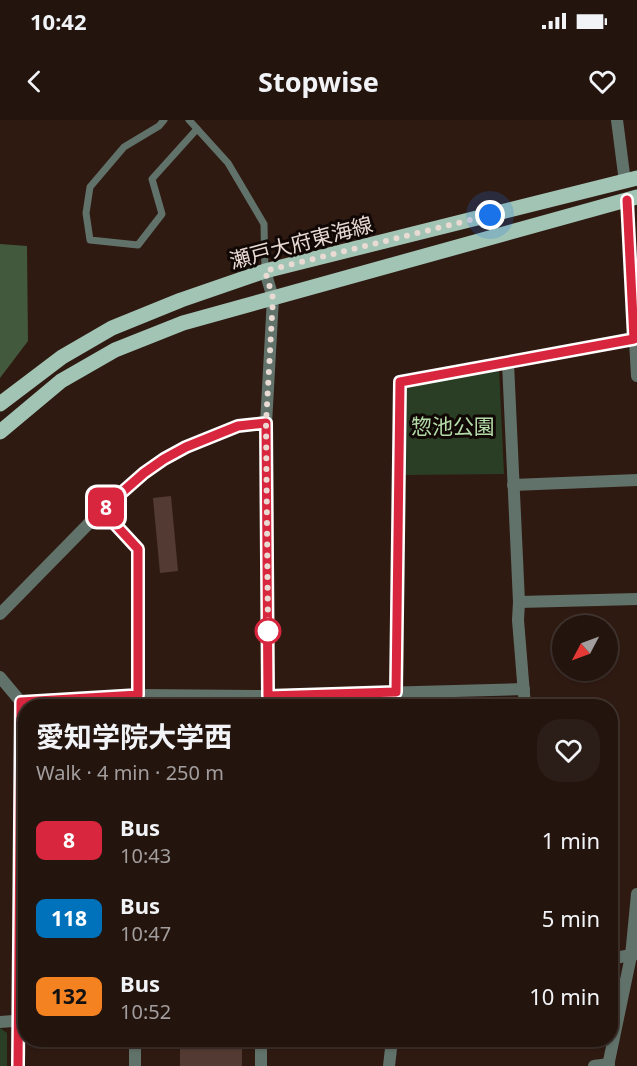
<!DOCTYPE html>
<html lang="en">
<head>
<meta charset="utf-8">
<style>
	body { margin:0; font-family:"Noto Sans","Noto Sans JP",sans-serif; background:#2b1d17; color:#f1f3f6; height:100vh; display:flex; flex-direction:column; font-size:22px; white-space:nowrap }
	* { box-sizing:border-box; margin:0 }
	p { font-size:20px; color:#a39e9e }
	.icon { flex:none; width:33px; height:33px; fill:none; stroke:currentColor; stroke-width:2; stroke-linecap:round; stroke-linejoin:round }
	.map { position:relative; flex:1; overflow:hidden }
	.details { position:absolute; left:18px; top:579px; width:600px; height:348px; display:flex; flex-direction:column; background:#23140e; border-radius:24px; box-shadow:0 2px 4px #0004,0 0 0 2px #40332e }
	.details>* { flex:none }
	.badge { padding:0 12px; border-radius:9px; font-size:21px; line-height:39px }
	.needle { width:39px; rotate:229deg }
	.fabs { position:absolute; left:552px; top:495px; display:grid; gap:12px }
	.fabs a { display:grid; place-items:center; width:66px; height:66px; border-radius:50%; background:#23140e; box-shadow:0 2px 4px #0004,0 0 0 2px #40332e; font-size:30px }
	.you { position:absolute; width:30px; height:30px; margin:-15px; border:4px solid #fff; border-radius:50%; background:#1a73e8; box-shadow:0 0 0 9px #1a73e833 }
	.map>.badge { position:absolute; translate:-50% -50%; box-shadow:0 0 0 3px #fff }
	.round { display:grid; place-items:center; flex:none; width:63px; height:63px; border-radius:24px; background:#2b1d17 }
	.summary { display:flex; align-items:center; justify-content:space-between; height:102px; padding:0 18px }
	h1 { font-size:28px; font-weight:700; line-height:45px }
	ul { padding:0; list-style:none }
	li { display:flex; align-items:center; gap:18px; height:78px; padding:0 18px }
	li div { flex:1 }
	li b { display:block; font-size:22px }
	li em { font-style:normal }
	li .badge { min-width:66px; font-weight:700; text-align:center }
	.status { display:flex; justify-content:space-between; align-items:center; height:42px; padding:0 30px; background:#23140e; direction:ltr }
	.status svg { height:16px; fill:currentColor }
	header { display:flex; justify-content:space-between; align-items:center; height:78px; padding:0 18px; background:#23140e; font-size:27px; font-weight:700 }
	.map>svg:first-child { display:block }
	.green { fill:#2a3e25 }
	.forest { fill:#43593d }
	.building { fill:#533b33 }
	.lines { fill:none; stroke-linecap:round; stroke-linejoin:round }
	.service { stroke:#61726a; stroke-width:7 }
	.minor { stroke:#61726a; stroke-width:12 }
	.tertiary { stroke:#61726a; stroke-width:12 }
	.primary { stroke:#a1c4b5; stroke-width:15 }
	.line-casing { stroke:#fff; stroke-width:14 }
	.line { stroke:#d7263d; stroke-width:9 }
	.walk { stroke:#e9dad4; stroke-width:6; stroke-dasharray:0 10.8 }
	.stop-dot { fill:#fff; stroke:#d7263d; stroke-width:3 }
	.labels { text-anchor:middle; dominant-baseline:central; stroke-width:6; stroke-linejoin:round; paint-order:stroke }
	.street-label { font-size:21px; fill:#e9dad4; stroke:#110805 }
	.park-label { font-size:21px; fill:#b3dca9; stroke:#110805 }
</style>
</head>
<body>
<div class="status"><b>10:42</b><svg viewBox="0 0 49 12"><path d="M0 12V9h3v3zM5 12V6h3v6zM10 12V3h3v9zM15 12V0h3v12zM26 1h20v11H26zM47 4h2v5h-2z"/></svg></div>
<header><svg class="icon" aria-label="back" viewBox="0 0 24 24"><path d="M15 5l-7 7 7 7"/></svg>Stopwise<svg class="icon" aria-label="heart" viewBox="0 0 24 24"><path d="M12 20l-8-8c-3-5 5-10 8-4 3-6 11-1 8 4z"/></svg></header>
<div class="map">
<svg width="637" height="946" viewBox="0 0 637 946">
	<rect width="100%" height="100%" fill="#2f1a12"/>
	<!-- green -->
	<g class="green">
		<polygon points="499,248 504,354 405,355 403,265"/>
		<polygon points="0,908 7,913 7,946 0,946"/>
	</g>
	<!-- forest -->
	<polygon class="forest" points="0,124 27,126 28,221 0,258"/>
	<!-- building -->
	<g class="building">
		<polygon points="171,376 178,451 160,453 153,378"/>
		<rect x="180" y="920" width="62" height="26"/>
	</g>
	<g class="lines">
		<!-- service -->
		<g class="service">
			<polyline points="164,0 159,6 124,27 90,67 86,93 90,120 138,125 162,94 152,59 197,9"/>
			<polyline points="189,0 228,43 264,104 265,151"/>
		</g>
		<!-- minor -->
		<g class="minor">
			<polyline points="617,0 625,62"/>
			<polyline points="627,80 637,256"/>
			<polyline points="508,243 519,482 518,500 525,586"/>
			<polyline points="513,365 637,360"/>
			<polyline points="102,390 138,429 137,586"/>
			<polyline points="519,482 637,479"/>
			<polyline points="0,494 102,390 144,353 164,339 204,319 238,306 266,304"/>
			<polyline points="0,557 21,582 18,946"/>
			<polyline points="21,582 138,575 268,576 524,569"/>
			<polyline points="396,586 400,262 634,219"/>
			<polyline points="610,839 636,834"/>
			<polyline points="0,902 26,900"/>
			<polyline points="135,946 135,920"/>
			<polyline points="389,946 392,920"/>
			<polyline points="594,946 609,944"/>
			<polyline points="608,946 631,836 637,774"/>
		</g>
		<!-- tertiary -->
		<g class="tertiary">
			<polyline points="265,151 273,178 266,304 268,586"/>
			<polyline points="261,946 261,920"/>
		</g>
		<!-- primary -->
		<g class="primary">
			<polyline points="0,284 62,237 112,208 181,180 265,151 637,58"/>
			<polyline points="0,312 61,261 115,230 183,203 637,77"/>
		</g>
	</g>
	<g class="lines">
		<defs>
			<polyline id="line" points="18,946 21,582 138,575 138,429 102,390 144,353 164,339 186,327 238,306 266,303 268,576 396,572 400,262 634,219 627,80"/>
		</defs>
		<!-- line casing -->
		<use href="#line" class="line-casing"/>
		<!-- line -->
		<use href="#line" class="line"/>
		<!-- walk -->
		<polyline class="walk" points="268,511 266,303 273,178 265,151 490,95"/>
	</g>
	<!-- markers -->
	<circle class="stop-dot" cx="268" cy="511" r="12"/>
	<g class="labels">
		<!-- street labels -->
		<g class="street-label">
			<text transform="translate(301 122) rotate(-15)">瀬戸大府東海線</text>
		</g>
		<!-- park labels -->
		<g class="park-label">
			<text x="453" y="306">惣池公園</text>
		</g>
	</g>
</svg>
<div class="fabs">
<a><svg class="needle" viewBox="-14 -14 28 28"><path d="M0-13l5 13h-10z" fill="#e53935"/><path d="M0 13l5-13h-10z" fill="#a39e9e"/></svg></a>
</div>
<div class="you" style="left:490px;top:95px"></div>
<b class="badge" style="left:106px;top:387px;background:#d7263d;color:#fff">8</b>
<section class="details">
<div class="summary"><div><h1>愛知学院大学西</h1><p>Walk · 4 min · 250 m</p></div><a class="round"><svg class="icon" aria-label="heart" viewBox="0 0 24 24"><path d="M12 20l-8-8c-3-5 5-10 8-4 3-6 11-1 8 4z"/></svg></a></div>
<ul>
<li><span class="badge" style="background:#d7263d;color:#fff">8</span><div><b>Bus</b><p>10:43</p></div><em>1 min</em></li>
<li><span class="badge" style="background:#0072bc;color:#fff">118</span><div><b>Bus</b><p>10:47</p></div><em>5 min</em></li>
<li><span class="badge" style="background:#f58220;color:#111">132</span><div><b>Bus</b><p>10:52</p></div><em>10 min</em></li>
</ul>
</section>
</div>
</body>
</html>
